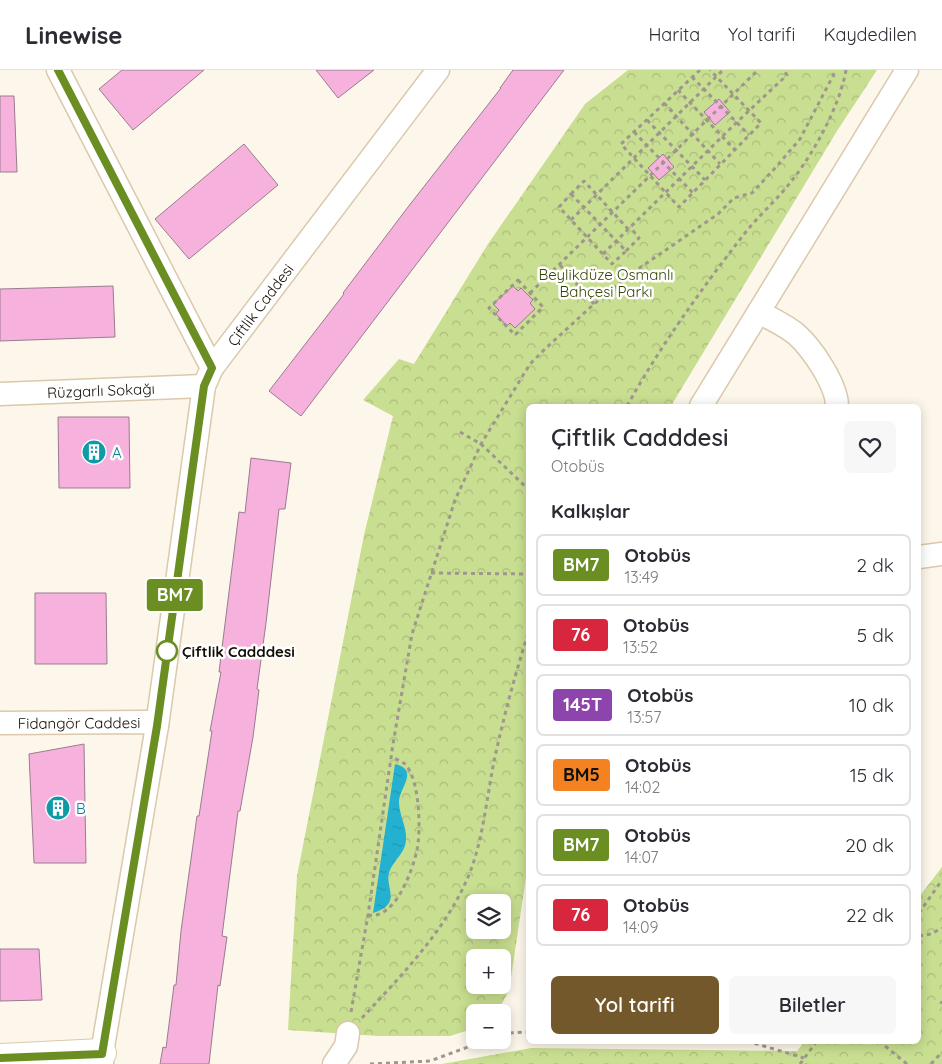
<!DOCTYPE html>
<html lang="tr">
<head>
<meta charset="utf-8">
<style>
	body { margin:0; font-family:Quicksand,sans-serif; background:#f7f7f7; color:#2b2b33; height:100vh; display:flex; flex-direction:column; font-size:19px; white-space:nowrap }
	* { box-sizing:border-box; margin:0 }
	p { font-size:16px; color:#7c7c81 }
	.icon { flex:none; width:28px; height:28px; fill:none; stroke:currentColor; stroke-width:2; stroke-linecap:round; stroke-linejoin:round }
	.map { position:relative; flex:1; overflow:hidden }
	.details { position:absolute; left:526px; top:334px; width:395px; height:640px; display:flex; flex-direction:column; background:#fff; border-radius:8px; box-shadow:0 2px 12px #0003 }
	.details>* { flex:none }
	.badge { padding:0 10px; border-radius:4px; font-size:18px; line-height:32px }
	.controls { position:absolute; left:466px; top:824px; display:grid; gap:10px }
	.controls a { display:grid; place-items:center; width:45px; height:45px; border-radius:8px; background:#fff; box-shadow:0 2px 12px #0003; font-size:25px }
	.map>.badge { position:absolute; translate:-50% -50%; box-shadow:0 0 0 2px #fff }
	h2 { padding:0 25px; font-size:19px; line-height:45px }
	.round { display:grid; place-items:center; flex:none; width:52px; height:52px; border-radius:8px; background:#f7f7f7 }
	.headline { display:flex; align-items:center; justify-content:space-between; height:85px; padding:0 25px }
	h1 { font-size:24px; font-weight:600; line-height:38px }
	.action { display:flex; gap:10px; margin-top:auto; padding:10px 25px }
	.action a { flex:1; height:58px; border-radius:8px; background:#72582a; color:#fff; font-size:20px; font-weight:600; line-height:58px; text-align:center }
	.action a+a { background:#f7f7f7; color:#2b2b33 }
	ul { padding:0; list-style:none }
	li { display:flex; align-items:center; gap:15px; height:62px; margin:0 10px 8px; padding:0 15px; border:2px solid #e1e1e2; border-radius:8px }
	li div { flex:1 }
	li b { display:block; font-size:19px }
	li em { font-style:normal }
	li .badge { min-width:55px; font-weight:700; text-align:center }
	header { display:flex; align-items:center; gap:30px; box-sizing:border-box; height:70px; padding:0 25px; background:#fff; border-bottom:1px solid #e1e1e2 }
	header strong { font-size:24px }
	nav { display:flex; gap:28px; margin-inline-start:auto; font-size:18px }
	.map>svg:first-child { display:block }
	.park { fill:url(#park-crowns); fill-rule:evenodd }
	.water { fill:url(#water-ripples) }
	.building { fill:#f6b2dd; stroke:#997c8e }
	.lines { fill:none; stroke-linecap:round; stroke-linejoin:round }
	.minor-casing { stroke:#dac9ac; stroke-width:25 }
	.major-casing { stroke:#dac9ac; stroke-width:30 }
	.path { stroke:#9e978d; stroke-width:3; stroke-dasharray:4 4; stroke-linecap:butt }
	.minor { stroke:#fff; stroke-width:22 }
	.major { stroke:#fff; stroke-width:28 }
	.line-casing { stroke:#fff; stroke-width:11 }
	.line { stroke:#6b8e23; stroke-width:8 }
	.stop-dot { fill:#fff; stroke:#6b8e23; stroke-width:2.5 }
	.labels { text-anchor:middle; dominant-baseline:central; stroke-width:5; stroke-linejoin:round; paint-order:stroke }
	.park-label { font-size:15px; fill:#374500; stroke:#fff }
	.street-label { font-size:15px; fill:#130d04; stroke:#fff }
	.culture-label { font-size:15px; fill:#0d838f; stroke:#fff; text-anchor:start }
	.stop-label { font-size:15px; font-weight:bold; fill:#130d04; stroke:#fff; text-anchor:start }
</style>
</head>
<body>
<header>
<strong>Linewise</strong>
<nav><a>Harita</a><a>Yol tarifi</a><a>Kaydedilen</a></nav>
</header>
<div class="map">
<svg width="942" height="994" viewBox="0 0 942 994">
	<defs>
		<pattern id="park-crowns" width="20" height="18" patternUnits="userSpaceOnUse" patternTransform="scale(1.25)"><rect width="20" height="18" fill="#c8de90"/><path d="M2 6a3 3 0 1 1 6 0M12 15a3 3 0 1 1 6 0" fill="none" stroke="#abbd7b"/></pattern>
		<pattern id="water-ripples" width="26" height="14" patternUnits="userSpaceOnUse" patternTransform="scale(1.25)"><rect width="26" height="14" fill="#24b1d1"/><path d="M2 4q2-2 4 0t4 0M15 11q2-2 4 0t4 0" fill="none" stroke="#2097b2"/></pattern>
	</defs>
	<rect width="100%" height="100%" fill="#fdf6ea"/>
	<!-- park -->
	<g class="park">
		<path d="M628,0H877L837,61L671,336H529V787L509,921L497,942H475V958L450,966H378L288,960L297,806L364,465L393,346L363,330L399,289L414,294L488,174L585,34ZM475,832H502V860H475ZM475,888H502V915H475Z"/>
		<polygon points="942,797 942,994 442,994 531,978 797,981 805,971 919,971 919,827"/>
	</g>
	<!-- water -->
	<path class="water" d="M395,694C420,700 399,718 399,732C399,745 407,757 406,769C406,783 393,790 389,803C386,813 394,824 389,833C385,839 379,841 373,843Z"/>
	<!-- building -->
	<g class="building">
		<polygon points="122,0 204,0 133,60 99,19"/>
		<polygon points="316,0 374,0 338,28"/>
		<polygon points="513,0 564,0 301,346 269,321 344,224 343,223 408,137 501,18 500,18"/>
		<polygon points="0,26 14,26 17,102 0,102"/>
		<polygon points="719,29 730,42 715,55 704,42"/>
		<polygon points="244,74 278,115 189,189 155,149"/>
		<polygon points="663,84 674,97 659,110 648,98"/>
		<polygon points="113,216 115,267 0,271 0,219"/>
		<polygon points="513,216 518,221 521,218 533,230 530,233 535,239 515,258 510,253 507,256 496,244 499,240 493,234"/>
		<polygon points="58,347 129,347 130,418 59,418"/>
		<polygon points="251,388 291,393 285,439 279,439 266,553 257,619 259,620 253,667 240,741 238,741 222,866 227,867 220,916 218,915 209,994 160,994 163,977 166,978 174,915 176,915 181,861 197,746 199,746 212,661 210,661 221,602 219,602 239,442 245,443"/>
		<polygon points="35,523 106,523 107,594 35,594"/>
		<polygon points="84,674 86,793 34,793 29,684"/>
		<polygon points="0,879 39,879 42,930 0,931"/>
	</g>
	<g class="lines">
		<defs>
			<g id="minor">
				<polyline points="58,0 212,298"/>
				<path d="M759,242C771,249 785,255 796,264C812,278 837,315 837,336"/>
				<path id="s1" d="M0,324L204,316"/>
				<polyline points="701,336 907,0"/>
				<polyline points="919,487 942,484"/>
				<path id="s2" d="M0,653L147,652L157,656"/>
				<path id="s3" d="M102,994V983L157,656L204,316L212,298L438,0"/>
				<polyline points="334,994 346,976 348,963"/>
			</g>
			<polyline id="major" points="0,988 102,983"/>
		</defs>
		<!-- minor casing -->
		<use href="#minor" class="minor-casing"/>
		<!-- major casing -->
		<use href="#major" class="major-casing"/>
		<!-- path -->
		<g class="path">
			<polyline points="700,0 621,74 679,137 761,53 710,0"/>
			<polyline points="692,7 749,65"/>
			<polyline points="678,20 735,80"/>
			<polyline points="664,33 720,94"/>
			<polyline points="647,50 705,110"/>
			<polyline points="634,62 693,123"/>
			<polygon points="571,124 626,181 612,194 559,137"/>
			<polyline points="571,124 584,111 628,159"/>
			<polyline points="571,150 723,0"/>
			<polyline points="626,181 639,168 630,157"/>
			<polyline points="603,184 736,53 787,5 783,0"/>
			<polyline points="560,195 594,234"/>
			<polygon points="518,210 543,237 515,265 489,238"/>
			<polyline points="530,223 758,0"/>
			<path d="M627,336C661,275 702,218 745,163C760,144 779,128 793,109C815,81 840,35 846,0"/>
			<polyline points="460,362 481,374 529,420"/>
			<polyline points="431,503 529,504"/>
			<polyline points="919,843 942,810"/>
			<path d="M368,845C395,850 412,802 417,780C421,760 420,710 405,694C401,691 396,689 391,687"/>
			<polyline points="919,866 931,864 942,858"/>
			<polyline points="940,932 942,933"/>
			<polyline points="351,942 368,845 393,674 412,564 455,430 481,374 530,294 546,278 594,234 628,206 718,144 734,128 752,123 776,97 800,69 836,0"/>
			<path d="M362,948C400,907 440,866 464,816C484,775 486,726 496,682C505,642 516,601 529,561"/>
			<polyline points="502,965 509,963 529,962"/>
			<polyline points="747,971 804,988"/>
			<polyline points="879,971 907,994"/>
			<polyline points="370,994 430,991 487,970"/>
			<polyline points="800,994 817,971"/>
			<polyline points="931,994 942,982"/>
		</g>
		<!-- minor -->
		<use href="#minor" class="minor"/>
		<!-- major -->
		<use href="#major" class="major"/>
	</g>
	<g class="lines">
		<defs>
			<polyline id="line" points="0,988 102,984 157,656 204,316 212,298 58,0"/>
		</defs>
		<!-- line casing -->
		<use href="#line" class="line-casing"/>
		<!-- line -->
		<use href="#line" class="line"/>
	</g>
	<!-- icons -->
	<defs>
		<symbol id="building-disc" viewBox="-11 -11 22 22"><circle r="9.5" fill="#0f9aa8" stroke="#fff"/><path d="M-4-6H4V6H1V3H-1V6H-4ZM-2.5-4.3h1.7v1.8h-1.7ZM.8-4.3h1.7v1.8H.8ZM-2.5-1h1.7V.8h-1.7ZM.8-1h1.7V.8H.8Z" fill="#fff"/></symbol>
	</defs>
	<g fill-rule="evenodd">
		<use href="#building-disc" x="80" y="368" width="28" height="28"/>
		<use href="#building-disc" x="44" y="724" width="28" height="28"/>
	</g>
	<!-- markers -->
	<circle class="stop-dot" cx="167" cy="581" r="10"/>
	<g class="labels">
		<!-- park labels -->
		<g class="park-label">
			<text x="606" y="204">Beylikdüze Osmanlı<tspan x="606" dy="17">Bahçesi Parkı</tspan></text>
		</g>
		<!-- street labels -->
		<g class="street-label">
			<text stroke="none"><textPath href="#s3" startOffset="785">Çiftlik Caddesi</textPath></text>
			<text stroke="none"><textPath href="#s1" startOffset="101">Rüzgarlı Sokağı</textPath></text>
			<text stroke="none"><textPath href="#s2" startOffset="79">Fidangör Caddesi</textPath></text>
		</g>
		<!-- culture labels -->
		<g class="culture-label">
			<text x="112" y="382">A</text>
			<text x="76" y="738">B</text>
		</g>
		<!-- stop labels -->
		<g class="stop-label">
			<text x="182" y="581">Çiftlik Cadddesi</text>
		</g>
	</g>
</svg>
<div class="controls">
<a><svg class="icon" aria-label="layers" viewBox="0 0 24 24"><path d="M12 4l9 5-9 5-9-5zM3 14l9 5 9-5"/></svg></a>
<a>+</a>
<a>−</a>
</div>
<b class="badge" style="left:175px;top:525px;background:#6b8e23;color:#fff">BM7</b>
<section class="details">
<div class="headline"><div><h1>Çiftlik Cadddesi</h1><p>Otobüs</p></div><a class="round"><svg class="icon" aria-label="heart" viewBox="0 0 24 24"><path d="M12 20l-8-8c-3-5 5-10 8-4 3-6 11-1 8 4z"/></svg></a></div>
<h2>Kalkışlar</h2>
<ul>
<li><span class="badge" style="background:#6b8e23;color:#fff">BM7</span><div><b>Otobüs</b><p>13:49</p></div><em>2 dk</em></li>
<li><span class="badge" style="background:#d7263d;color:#fff">76</span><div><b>Otobüs</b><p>13:52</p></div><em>5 dk</em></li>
<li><span class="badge" style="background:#8e44ad;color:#fff">145T</span><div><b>Otobüs</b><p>13:57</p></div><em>10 dk</em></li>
<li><span class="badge" style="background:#f58220;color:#111">BM5</span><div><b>Otobüs</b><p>14:02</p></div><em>15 dk</em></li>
<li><span class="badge" style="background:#6b8e23;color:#fff">BM7</span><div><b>Otobüs</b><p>14:07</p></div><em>20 dk</em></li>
<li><span class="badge" style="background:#d7263d;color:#fff">76</span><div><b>Otobüs</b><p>14:09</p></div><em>22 dk</em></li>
</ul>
<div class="action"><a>Yol tarifi</a><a>Biletler</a></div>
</section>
</div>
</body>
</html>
